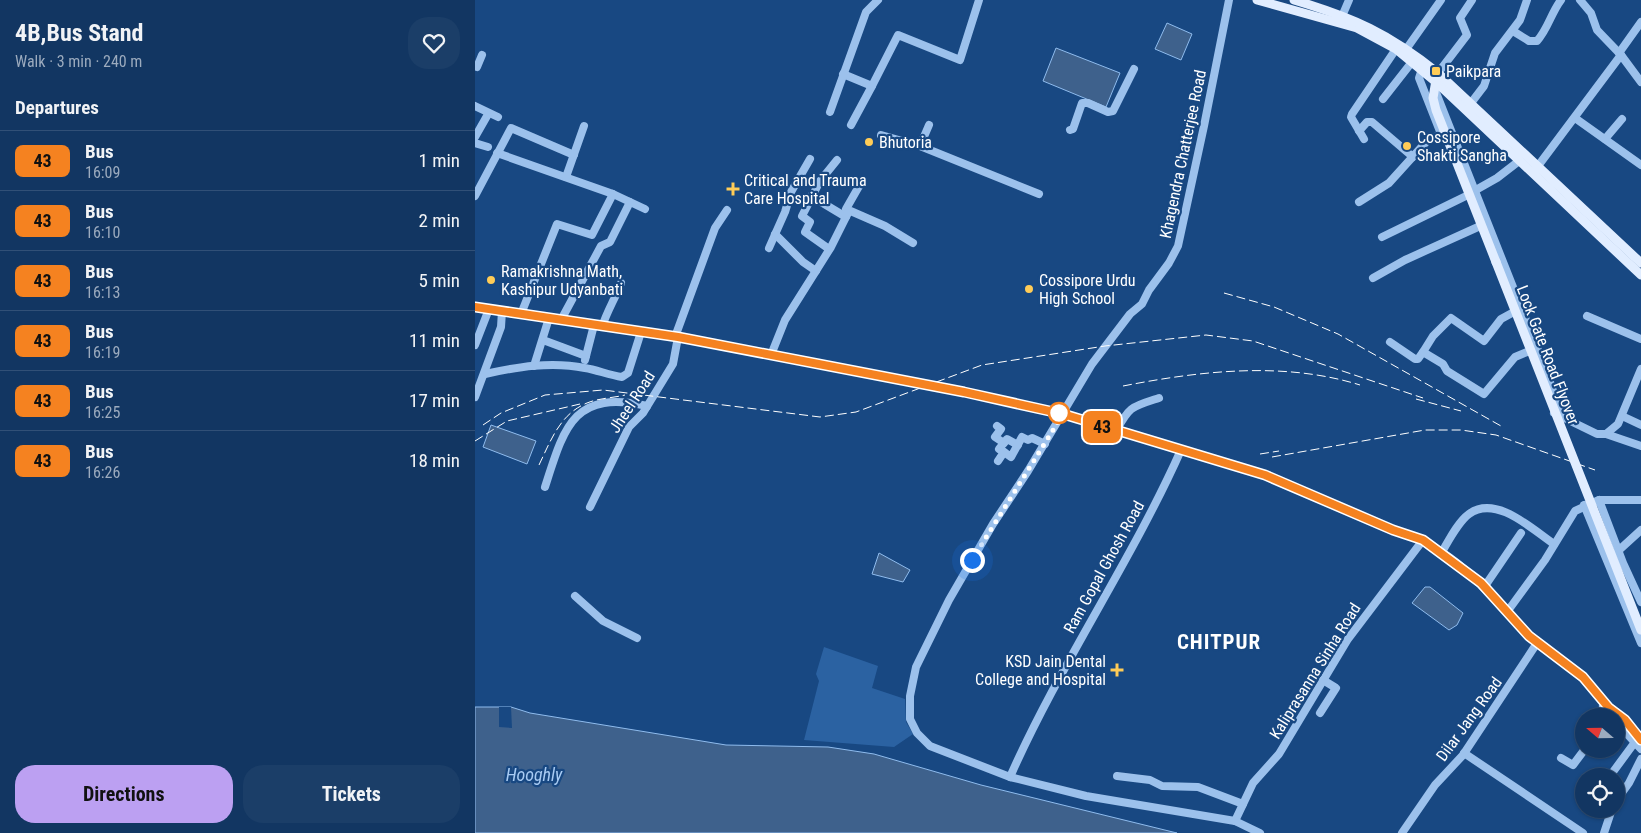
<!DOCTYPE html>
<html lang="en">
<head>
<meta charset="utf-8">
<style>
	body { margin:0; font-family:"Roboto Condensed",sans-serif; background:#1b3e68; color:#f1f3f6; height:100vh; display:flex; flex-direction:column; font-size:19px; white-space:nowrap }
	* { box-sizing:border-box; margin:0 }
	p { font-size:16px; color:#9cabbe }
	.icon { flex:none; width:28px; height:28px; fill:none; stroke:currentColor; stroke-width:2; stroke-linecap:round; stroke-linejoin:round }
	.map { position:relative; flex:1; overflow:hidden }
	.sheet { display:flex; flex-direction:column; background:#123662; width:475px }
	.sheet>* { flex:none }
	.badge { padding:0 10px; border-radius:8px; font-size:18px; line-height:32px }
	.needle { width:32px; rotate:290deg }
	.controls { position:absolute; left:1100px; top:708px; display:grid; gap:10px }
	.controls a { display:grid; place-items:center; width:50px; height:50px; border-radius:50%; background:#123662; box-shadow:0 1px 4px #0004,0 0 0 1px #315077; font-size:25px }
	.you { position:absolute; width:25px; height:25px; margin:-12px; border:4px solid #fff; border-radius:50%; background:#1a73e8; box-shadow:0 0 0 8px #1a73e833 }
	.map>.badge { position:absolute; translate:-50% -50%; box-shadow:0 0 0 2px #fff }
	h2 { padding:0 15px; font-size:19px; line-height:45px }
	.round { display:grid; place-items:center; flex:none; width:52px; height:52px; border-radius:20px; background:#1b3e68 }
	.overview { display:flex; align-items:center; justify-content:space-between; height:85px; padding:0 15px }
	h1 { font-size:24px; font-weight:700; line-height:38px }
	.button { display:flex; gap:10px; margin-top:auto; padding:10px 15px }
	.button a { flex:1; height:58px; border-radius:20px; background:#bca0f2; color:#111; font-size:20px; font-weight:700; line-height:58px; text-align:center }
	.button a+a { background:#1b3e68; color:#f1f3f6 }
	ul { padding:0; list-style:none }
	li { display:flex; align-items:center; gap:15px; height:60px; padding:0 15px; border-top:1px solid #315077 }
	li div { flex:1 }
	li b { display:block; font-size:19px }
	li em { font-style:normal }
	li .badge { min-width:55px; font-weight:700; text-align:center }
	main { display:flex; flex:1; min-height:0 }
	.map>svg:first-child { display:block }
	.green { fill:#2b62a2 }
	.water { fill:#3e618c; stroke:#8fbcee }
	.pier { fill:#184882 }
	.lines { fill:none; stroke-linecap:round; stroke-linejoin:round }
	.minor { stroke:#9cc1ec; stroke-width:8 }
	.major { stroke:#e1edff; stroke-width:9 }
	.rail { stroke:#fff; stroke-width:1; stroke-dasharray:9 4; stroke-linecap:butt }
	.major-bridge { stroke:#e1edff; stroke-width:9 }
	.line-casing { stroke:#fff; stroke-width:11 }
	.line { stroke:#f58220; stroke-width:8 }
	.walk { stroke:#fff; stroke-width:5; stroke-dasharray:0 9 }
	.poi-dot { fill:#ffcc57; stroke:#184882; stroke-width:2 }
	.stop-dot { fill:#fff; stroke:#f58220; stroke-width:2.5 }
	.labels { text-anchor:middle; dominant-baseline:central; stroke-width:4.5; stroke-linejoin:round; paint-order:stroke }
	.poi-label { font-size:16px; fill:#fff; stroke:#184882; text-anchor:start }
	.street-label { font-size:16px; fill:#fff; stroke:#184882 }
	.water-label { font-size:18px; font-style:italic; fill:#a8cbf3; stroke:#184882 }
	.district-label { font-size:21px; font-weight:bold; letter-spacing:1px; fill:#fff; stroke:#184882 }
</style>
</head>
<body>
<main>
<section class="sheet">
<div class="overview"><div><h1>4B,Bus Stand</h1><p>Walk · 3 min · 240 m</p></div><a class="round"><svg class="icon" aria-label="heart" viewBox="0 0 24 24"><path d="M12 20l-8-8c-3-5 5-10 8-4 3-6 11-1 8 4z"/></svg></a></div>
<h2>Departures</h2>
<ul>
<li><span class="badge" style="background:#f58220;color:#111">43</span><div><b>Bus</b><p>16:09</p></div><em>1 min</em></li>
<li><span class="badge" style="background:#f58220;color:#111">43</span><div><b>Bus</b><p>16:10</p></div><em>2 min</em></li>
<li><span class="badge" style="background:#f58220;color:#111">43</span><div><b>Bus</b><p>16:13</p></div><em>5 min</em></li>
<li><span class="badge" style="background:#f58220;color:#111">43</span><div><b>Bus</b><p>16:19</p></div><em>11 min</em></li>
<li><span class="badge" style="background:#f58220;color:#111">43</span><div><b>Bus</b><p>16:25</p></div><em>17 min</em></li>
<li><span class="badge" style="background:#f58220;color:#111">43</span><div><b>Bus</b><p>16:26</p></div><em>18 min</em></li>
</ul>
<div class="button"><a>Directions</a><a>Tickets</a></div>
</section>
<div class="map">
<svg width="1166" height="833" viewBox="0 0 1166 833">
	<rect width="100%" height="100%" fill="#184882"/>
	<!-- green -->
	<polygon class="green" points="349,647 403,666 397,688 430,699 431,722 438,734 419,747 329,740 344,681 341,674"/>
	<!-- water -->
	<g class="water">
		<polygon points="692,23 717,34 706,60 680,49"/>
		<polygon points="581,48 645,73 631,107 568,81"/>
		<polygon points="16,425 61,441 52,464 8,447"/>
		<polygon points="404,553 435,570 428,582 397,574"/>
		<polygon points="950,587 955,587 988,613 982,625 974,630 937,603"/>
		<polygon points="0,707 36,707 55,713 251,745 353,747 399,754 506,785 702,833 0,833"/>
	</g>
	<!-- pier -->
	<polygon class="pier" points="24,707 36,707 37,728 24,727"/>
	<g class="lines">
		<!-- minor -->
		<g class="minor">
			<polyline points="754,0 729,126 703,246 694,263 674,290 667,304 655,314 617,364 553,471 518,524 474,600 441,667 435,696 435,719 442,733 455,746 535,777 611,796 760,821 785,833"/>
			<polyline points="1105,0 1116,13 1122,30 1146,55 1166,82"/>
			<polyline points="865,21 874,0"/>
			<path d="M1038,31L1054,41H1062C1073,29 1076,13 1086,0"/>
			<polyline points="932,48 966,0"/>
			<polyline points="1144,53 1166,22"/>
			<polyline points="948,66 944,78 968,139"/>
			<polyline points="2,67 7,55"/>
			<polyline points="963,73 992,35 985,18 997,0"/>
			<polyline points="368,74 397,86 423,35 485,60 504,0"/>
			<polyline points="960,90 1072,373 1086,415"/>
			<polyline points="908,99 937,62"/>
			<polyline points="996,103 1009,86 1020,53 1045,20 1052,0"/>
			<polyline points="0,106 23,117"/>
			<polyline points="355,112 391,12 403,0"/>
			<polyline points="1100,118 1166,165"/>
			<polyline points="376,125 397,86"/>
			<polyline points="454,125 445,146 564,194"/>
			<polyline points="595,130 598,129 607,103 613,103 633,112 638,111 659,69"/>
			<polyline points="884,131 892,122 897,122 938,157"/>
			<polyline points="406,135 445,146"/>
			<polyline points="0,137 12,116"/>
			<polyline points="889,139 876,117 877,114 921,49"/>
			<polyline points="1130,139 1147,119"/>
			<polyline points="0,143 13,147"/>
			<polyline points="22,153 138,194 170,209"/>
			<polyline points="1060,170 1146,55"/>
			<polyline points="91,177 109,126"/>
			<polyline points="387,181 371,209 410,226 438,243"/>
			<polyline points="999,191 1022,178 1044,161"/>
			<polyline points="0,196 36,128 99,155"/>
			<polyline points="336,196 371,217"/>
			<polyline points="884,202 914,183 952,141 966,134"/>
			<polyline points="300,234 328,262 341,271"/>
			<polyline points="907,237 991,196"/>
			<polyline points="294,248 310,212 316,192 335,159"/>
			<polyline points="354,249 330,232 335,222 327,216 345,181 362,160"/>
			<polyline points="898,278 930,260 1003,227"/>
			<path d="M0,307L203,337L489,392L588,414L790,475L918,530C980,546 1012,593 1054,636C1069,651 1089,662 1106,676C1117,685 1124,697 1134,707C1147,719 1155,725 1166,740"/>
			<polyline points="1037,313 1026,319 1009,341 976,318 958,336 948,352 968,364 972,371 1009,394 1040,357 1052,352"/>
			<polyline points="46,314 82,224 117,235 138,194"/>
			<polyline points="1112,316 1166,339"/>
			<polyline points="86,320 126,246 135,242 155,202"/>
			<path d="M127,327C132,311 140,299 146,283"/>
			<polyline points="200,337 240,228 252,210"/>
			<polyline points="68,340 111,356"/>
			<polyline points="915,342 940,359 943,359 948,352"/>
			<polyline points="0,345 14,309"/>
			<polyline points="296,355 310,320 356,247 374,211"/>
			<polyline points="110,360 119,325"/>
			<polyline points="59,366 74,318"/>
			<path d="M10,374C42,367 76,361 110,368C122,370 134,375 147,377L153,373L166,332"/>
			<polyline points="0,397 26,327 27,311"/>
			<polyline points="1079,413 1122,434 1131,434 1143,424 1166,369"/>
			<polyline points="1147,416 1166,425"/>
			<polyline points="522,426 526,429 520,437 529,443"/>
			<path d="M641,431C655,406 656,407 684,398"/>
			<polyline points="1131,434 1166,446"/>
			<polyline points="529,452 524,449 532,439 543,445"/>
			<polyline points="523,461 529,452 536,457 547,437 553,440 557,438 570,444"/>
			<path d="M70,487C89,428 98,389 172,406"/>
			<polyline points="1124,500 1148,563 1166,602"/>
			<polyline points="1109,505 1166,643"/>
			<polyline points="115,507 154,427 168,413 198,364 203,337"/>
			<polyline points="1143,551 1166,530"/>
			<path d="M967,552C974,540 983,522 994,514C1021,494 1058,530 1079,544"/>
			<polyline points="1010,586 1046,533"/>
			<polyline points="100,596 128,621 162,638"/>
			<polyline points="1032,612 1070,560 1100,511 1124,500 1166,500"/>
			<polyline points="1128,706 1136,716"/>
			<polyline points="845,713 861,688 848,680"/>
			<polyline points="1141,722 1166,749"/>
			<polyline points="989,753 1108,833"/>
			<polyline points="1086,758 1098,765 1110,749"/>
			<polyline points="642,776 675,780 687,786 723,787 768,804"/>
			<polyline points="1135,776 1160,742"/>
			<path d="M535,777C585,664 656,562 706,450"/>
			<polyline points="1141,801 1154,783 1166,759"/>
			<polyline points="760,821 778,783 804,754 873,639 948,540"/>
			<polyline points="927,833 960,785 988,755 1062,643"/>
			<polyline points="1129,833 1137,809"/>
		</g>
		<!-- major -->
		<g class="major">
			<polyline points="782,0 882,28 921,49 961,82 1166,275"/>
			<path d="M819,0C879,18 913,33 963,73L1166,263"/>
			<polyline points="961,80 958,98 961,110 1021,262"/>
		</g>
		<!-- rail -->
		<g class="rail">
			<polyline points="749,293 799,307 863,334 1026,426"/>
			<path d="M648,386C725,371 808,361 885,385"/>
			<polyline points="941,399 986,411"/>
			<polyline points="8,425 26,413 70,395 128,390 345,417 381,412 507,365 630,346 731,335 778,341 948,398"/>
			<polyline points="0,441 32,421 105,404"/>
			<polyline points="785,454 804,451"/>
			<polyline points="797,457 950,430 986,430 1021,435 1120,470"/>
			<path d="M64,465C76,440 85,414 112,403C124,398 138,398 150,395"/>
		</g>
		<!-- major-bridge -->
		<polyline class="major-bridge" points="1021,262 1166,630"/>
	</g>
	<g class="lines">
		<defs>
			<polyline id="line" points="0,307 203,337 489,392 588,414 790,475 918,530 948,540 1006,583 1054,636 1108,677 1134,708 1150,720 1166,740"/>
		</defs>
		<!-- line casing -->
		<use href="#line" class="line-casing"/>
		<!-- line -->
		<use href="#line" class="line"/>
		<!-- walk -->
		<polyline class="walk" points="497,560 588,414 584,413"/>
	</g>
	<!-- markers -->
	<g class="poi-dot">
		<rect x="956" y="66" width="10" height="10" rx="2.5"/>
		<circle cx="394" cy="142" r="5"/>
		<circle cx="932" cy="146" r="5"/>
		<path d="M255.5 181.5h5v5h5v5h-5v5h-5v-5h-5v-5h5z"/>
		<circle cx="16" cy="280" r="5"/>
		<circle cx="554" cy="289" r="5"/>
		<path d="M639.5 662.5h5v5h5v5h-5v5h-5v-5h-5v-5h5z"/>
	</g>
	<circle class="stop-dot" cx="584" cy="413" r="10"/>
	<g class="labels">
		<!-- poi labels -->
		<g class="poi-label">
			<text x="971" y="71">Paikpara</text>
			<text x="942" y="137">Cossipore<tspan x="942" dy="18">Shakti Sangha</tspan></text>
			<text x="404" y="142">Bhutoria</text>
			<text x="269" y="180">Critical and Trauma<tspan x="269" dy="18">Care Hospital</tspan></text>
			<text x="26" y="271">Ramakrishna Math,<tspan x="26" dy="18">Kashipur Udyanbati</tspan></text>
			<text x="564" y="280">Cossipore Urdu<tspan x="564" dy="18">High School</tspan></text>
			<text x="631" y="661" text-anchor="end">KSD Jain Dental<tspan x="631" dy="18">College and Hospital</tspan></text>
		</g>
		<!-- street labels -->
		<g class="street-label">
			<text transform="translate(708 154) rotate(-78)">Khagendra Chatterjee Road</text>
			<text transform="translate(1073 355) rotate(69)">Lock Gate Road Flyover</text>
			<text transform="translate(157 402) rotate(-57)">Jheel Road</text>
			<text transform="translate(629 567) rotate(-61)">Ram Gopal Ghosh Road</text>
			<text transform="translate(840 671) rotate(-58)">Kaliprasanna Sinha Road</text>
			<text transform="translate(994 719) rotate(-54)">Dilar Jang Road</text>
		</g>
		<!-- water labels -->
		<g class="water-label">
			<text x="59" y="774">Hooghly</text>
		</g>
		<!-- district labels -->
		<g class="district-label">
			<text x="744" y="642">CHITPUR</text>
		</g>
	</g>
</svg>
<div class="controls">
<a><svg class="needle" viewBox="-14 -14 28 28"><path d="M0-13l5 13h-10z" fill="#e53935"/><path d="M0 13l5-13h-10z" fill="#9cabbe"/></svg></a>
<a><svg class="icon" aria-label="locate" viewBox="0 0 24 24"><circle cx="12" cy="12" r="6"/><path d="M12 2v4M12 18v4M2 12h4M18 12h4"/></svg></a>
</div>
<div class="you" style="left:497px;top:560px"></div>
<b class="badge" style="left:627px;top:427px;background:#f58220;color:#111">43</b>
</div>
</main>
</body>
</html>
